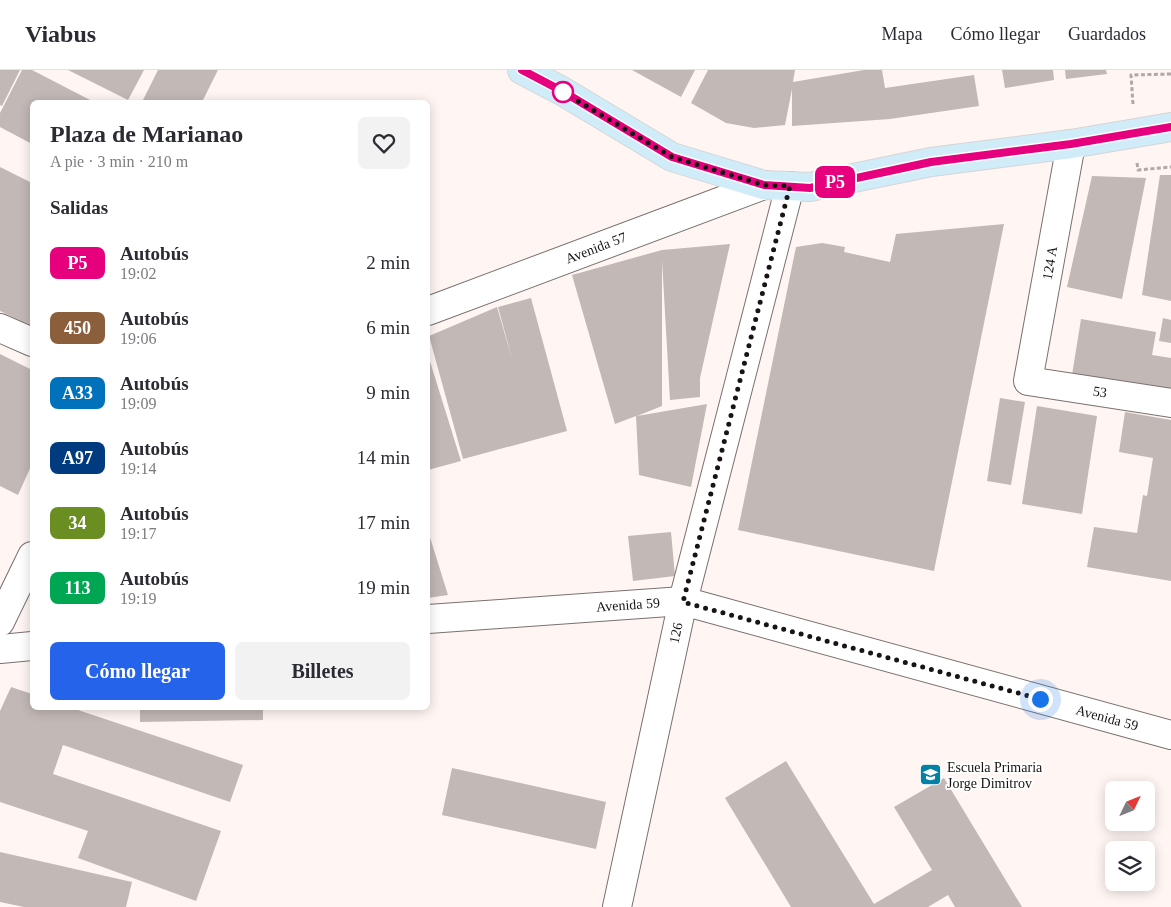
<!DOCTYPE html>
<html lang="es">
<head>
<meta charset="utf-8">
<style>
	body { margin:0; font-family:Georgia,serif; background:#f2f2f3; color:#2b2b33; height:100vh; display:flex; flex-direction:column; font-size:19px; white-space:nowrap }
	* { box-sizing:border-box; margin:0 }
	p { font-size:16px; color:#7c7c81 }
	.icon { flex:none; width:28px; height:28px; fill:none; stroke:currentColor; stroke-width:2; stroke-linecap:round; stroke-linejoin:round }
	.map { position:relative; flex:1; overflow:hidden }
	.details { position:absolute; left:30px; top:30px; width:400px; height:610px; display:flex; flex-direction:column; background:#fff; border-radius:8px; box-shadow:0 2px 12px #0003 }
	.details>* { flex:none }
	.badge { padding:0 10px; border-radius:8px; font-size:18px; line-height:32px }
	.needle { width:32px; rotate:47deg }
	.fabs { position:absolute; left:1105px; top:711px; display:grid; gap:10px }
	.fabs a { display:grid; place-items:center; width:50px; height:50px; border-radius:8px; background:#fff; box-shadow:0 2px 12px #0003; font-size:25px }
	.you { position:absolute; width:25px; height:25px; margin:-12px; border:4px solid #fff; border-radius:50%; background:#1a73e8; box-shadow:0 0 0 8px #1a73e833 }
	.map>.badge { position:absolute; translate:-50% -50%; box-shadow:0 0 0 2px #fff }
	h2 { padding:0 20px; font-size:19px; line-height:45px }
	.round { display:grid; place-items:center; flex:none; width:52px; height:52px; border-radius:8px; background:#f2f2f3 }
	.headline { display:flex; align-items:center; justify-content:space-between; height:85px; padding:0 20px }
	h1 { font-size:24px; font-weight:800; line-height:38px }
	.button { display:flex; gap:10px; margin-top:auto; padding:10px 20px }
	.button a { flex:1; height:58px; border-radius:8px; background:#2563eb; color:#fff; font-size:20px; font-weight:800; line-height:58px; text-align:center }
	.button a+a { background:#f2f2f3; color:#2b2b33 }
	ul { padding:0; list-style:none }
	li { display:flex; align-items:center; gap:15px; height:65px; padding:0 20px }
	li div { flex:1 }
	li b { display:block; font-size:19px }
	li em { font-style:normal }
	li .badge { min-width:55px; font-weight:700; text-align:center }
	header { display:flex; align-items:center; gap:30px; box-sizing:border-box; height:70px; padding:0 25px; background:#fff; border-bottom:1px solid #e1e1e2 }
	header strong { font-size:24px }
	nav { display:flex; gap:28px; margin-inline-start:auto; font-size:18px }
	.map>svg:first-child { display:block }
	.building { fill:#c2b8b6 }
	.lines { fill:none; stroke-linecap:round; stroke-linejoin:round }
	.minor-casing { stroke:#7a716f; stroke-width:30 }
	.major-casing { stroke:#d5d5d5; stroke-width:30 }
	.path { stroke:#afa8a6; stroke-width:3; stroke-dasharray:4 2.5; stroke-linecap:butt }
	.minor { stroke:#fff; stroke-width:28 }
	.major { stroke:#d0ecf9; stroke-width:28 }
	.line-casing { stroke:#fff; stroke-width:11 }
	.line { stroke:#e6007e; stroke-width:8 }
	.walk { stroke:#171413; stroke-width:5; stroke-dasharray:0 9 }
	.stop-dot { fill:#fff; stroke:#e6007e; stroke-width:2.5 }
	.labels { text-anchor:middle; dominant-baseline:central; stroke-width:4; stroke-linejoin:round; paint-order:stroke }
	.street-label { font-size:14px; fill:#171413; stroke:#fff }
	.poi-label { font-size:14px; fill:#171413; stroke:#fff; text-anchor:start }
</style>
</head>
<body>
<header>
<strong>Viabus</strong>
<nav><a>Mapa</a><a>Cómo llegar</a><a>Guardados</a></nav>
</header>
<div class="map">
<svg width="1171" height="837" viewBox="0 0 1171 837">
	<rect width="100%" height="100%" fill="#fff5f2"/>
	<!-- building -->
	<g class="building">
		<polygon points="0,0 20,0 2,36 0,35"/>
		<polygon points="22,0 32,0 94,32 32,32 32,74 0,57 0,43"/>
		<polygon points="68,0 144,0 128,30"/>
		<polygon points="158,0 218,0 202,32 142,32"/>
		<polygon points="632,0 695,0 681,27"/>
		<polygon points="708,0 795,0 793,12 864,0 882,0 885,18 974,5 979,36 890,49 792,56 792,19 785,55 754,58 726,53 691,33"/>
		<polygon points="1002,0 1053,0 1054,10 1005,18"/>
		<polygon points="1065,0 1106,0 1107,4 1066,9"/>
		<polygon points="0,97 32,113 32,256 0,241"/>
		<polygon points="1160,105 1171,105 1171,231 1142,225"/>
		<polygon points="1092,106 1146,108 1122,229 1067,217"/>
		<polygon points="1004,154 934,501 738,460 796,177 822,173 845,177 844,182 890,192 896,164"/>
		<polygon points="730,174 700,308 700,327 670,330 662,190 662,336 637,346 707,334 691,417 639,405 636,346 615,354 572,205 662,180"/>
		<polygon points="531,228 567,361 463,389 429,266 497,237 513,292 498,237"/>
		<polygon points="1163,248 1171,250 1171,273 1159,271"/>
		<polygon points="1081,249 1156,262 1152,285 1171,288 1171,322 1072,305"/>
		<polygon points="0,284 32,300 32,394 18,425 0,416"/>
		<polygon points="428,285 461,391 428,400"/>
		<polygon points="1000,328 1025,332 1011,415 987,411"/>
		<polygon points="1037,336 1097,346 1082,444 1022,434"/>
		<polygon points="1125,342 1171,350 1171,511 1087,497 1094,457 1137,463 1143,425 1147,426 1153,388 1119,382"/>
		<polygon points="428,461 448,525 428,528"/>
		<polygon points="671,462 675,506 633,511 628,466"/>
		<polygon points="11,617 32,624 32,638 72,638 243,695 230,732 63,675 53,704 221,761 196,831 78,788 88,761 0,732 0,641"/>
		<polygon points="140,638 263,638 263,650 140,652"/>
		<polygon points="786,691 874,834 932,800 894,737 944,708 1022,837 955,837 948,825 928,837 791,837 725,728"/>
		<polygon points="452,698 606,732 596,779 442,745"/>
		<polygon points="0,782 132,812 126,837 24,837 0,832"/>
	</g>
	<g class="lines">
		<defs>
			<g id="minor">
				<polyline points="1071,74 1028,311 1171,333"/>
				<polyline points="428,241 764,115"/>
				<polyline points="0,258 32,272"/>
				<polyline points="428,549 683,531 1171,665"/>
				<polyline points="0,552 32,486"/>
				<polyline points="0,579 32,576"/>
				<polyline points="617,837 683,531 790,116"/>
			</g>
			<polyline id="major" points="522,0 562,21 672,87 764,115 810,117 931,92 1071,74 1171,57"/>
		</defs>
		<!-- minor casing -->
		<use href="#minor" class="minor-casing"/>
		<!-- major casing -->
		<use href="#major" class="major-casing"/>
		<!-- path -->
		<g class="path">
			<polyline points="1133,34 1131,5 1171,4"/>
			<polyline points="1137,93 1138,100 1171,97"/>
		</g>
		<!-- minor -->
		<use href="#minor" class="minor"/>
		<!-- major -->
		<use href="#major" class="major"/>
	</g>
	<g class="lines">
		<defs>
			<polyline id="line" points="522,0 562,21 672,87 764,115 810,118 931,92 1071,74 1171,57"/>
		</defs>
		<!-- line casing -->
		<use href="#line" class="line-casing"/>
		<!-- line -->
		<use href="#line" class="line"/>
		<!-- walk -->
		<polyline class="walk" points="563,22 672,87 764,115 790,116 683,532 1040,629"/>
	</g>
	<!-- icons -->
	<defs>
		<symbol id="school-square" viewBox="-11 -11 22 22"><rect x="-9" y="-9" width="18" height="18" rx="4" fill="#0280a6" stroke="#fff"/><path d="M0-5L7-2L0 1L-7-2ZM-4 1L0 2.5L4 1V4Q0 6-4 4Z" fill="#fff"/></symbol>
	</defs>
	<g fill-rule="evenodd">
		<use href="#school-square" x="918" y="692" width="25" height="25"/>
	</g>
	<!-- markers -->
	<circle class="stop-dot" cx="563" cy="22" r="10"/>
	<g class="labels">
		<!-- street labels -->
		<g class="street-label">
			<text transform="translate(596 178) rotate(-21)">Avenida 57</text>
			<text transform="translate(1050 193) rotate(-80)">124 A</text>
			<text transform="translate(1100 322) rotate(8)">53</text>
			<text transform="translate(628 535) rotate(-4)">Avenida 59</text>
			<text transform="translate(676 563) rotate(-78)">126</text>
			<text transform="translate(1107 648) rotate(15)">Avenida 59</text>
		</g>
		<!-- poi labels -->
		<g class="poi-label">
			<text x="947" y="697">Escuela Primaria<tspan x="947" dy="16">Jorge Dimitrov</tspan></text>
		</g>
	</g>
</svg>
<div class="fabs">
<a><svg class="needle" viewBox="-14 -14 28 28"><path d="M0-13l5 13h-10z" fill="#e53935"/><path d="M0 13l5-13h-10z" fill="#7c7c81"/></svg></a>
<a><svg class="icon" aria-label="layers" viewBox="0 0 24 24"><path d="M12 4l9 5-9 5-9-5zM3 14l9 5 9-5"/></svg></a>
</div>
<div class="you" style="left:1040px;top:629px"></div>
<b class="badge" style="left:835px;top:112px;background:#e6007e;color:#fff">P5</b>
<section class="details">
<div class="headline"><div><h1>Plaza de Marianao</h1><p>A pie · 3 min · 210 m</p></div><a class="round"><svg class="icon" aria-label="heart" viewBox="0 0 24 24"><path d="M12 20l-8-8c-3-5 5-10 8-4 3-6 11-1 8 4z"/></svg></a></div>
<h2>Salidas</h2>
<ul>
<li><span class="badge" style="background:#e6007e;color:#fff">P5</span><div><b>Autobús</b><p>19:02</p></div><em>2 min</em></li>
<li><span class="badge" style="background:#8b5e3c;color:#fff">450</span><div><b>Autobús</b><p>19:06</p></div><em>6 min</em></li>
<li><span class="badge" style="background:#0072bc;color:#fff">A33</span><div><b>Autobús</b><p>19:09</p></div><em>9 min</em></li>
<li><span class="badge" style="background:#003b80;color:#fff">A97</span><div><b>Autobús</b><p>19:14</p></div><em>14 min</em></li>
<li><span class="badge" style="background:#6b8e23;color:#fff">34</span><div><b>Autobús</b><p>19:17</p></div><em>17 min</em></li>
<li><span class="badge" style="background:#00a651;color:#fff">113</span><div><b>Autobús</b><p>19:19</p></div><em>19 min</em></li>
</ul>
<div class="button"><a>Cómo llegar</a><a>Billetes</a></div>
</section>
</div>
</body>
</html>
